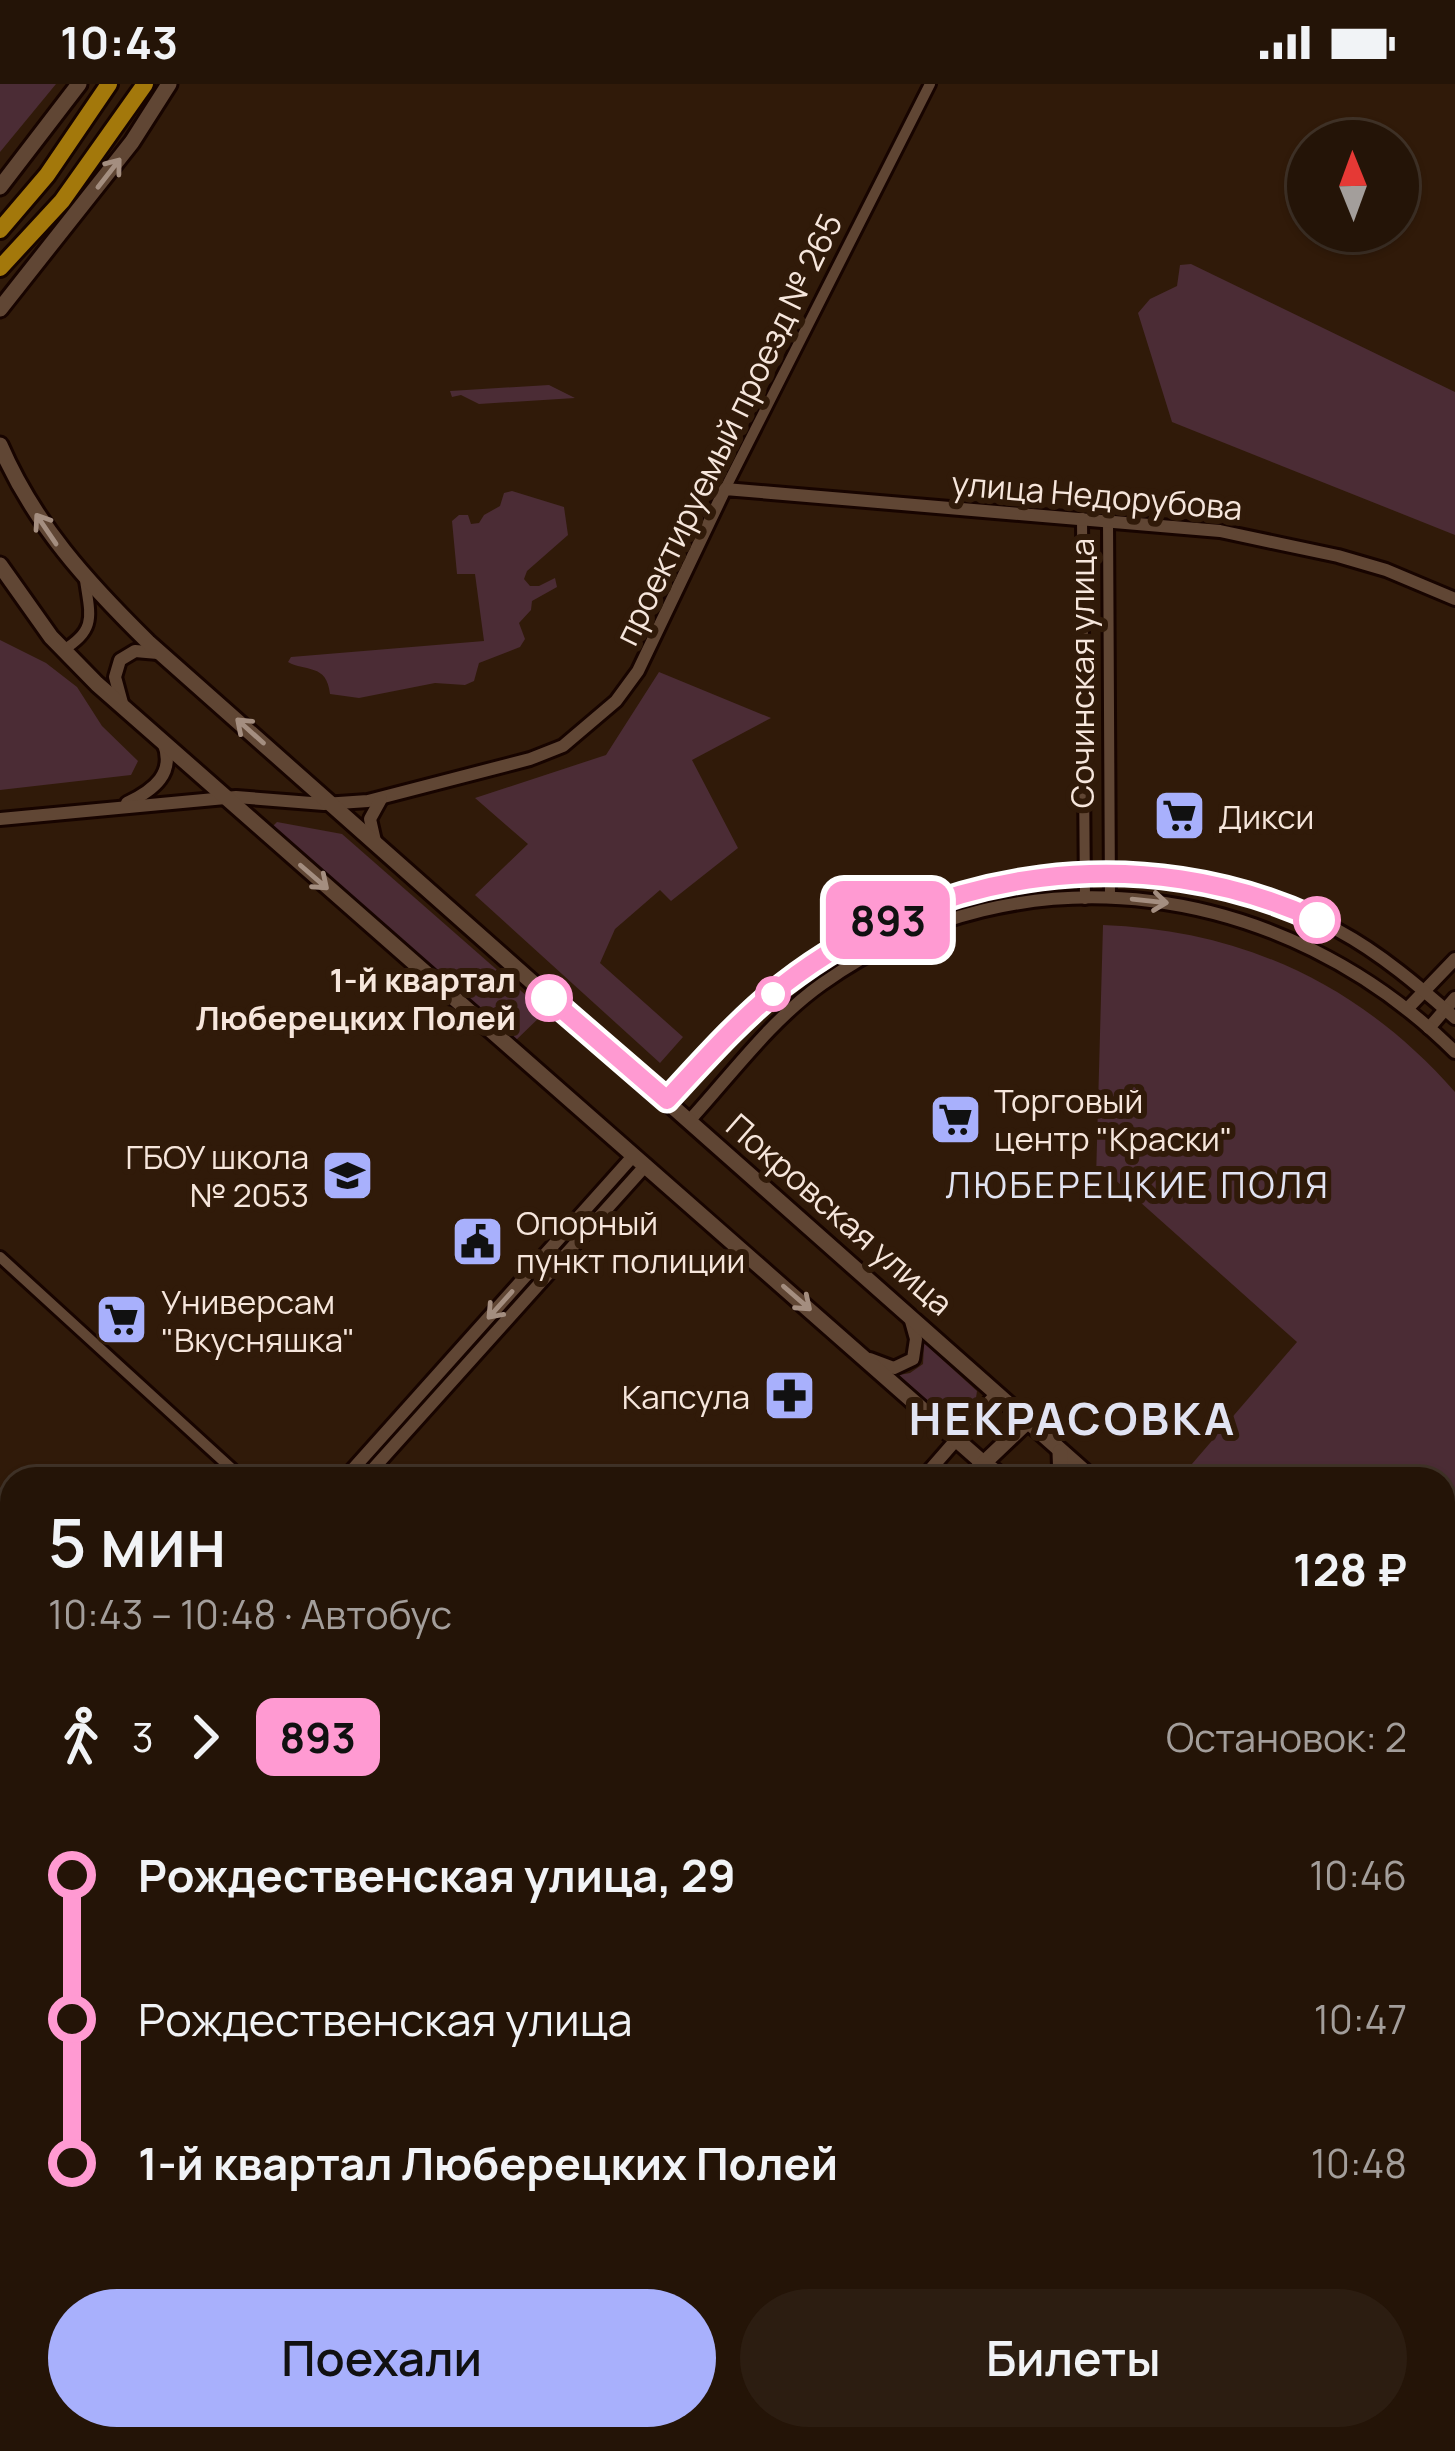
<!DOCTYPE html>
<html lang="ru">
<head>
<meta charset="utf-8">
<style>
	body { margin:0; font-family:Manrope,sans-serif; background:#2c1d11; color:#f1f3f6; height:100vh; display:flex; flex-direction:column; font-size:45px; white-space:nowrap }
	* { box-sizing:border-box; margin:0 }
	p { font-size:39px; color:#a39e9b }
	.icon { flex:none; width:66px; height:66px; fill:none; stroke:currentColor; stroke-width:2; stroke-linecap:round; stroke-linejoin:round }
	.map { position:relative; flex:1; overflow:hidden }
	.sheet { position:absolute; left:0px; top:1383px; width:1455px; height:984px; display:flex; flex-direction:column; background:#241407; border-radius:36px 36px 0 0; box-shadow:0 3px 9px #0004,0 0 0 3px #413328 }
	.sheet>* { flex:none }
	.badge { padding:0 24px; border-radius:18px; font-size:42px; line-height:78px }
	.needle { width:78px; rotate:359deg }
	.tools { position:absolute; left:1287px; top:36px; display:grid; gap:24px }
	.tools a { display:grid; place-items:center; width:132px; height:132px; border-radius:50%; background:#241407; box-shadow:0 3px 9px #0004,0 0 0 3px #413328; font-size:60px }
	.map>.badge { position:absolute; translate:-50% -50%; box-shadow:0 0 0 6px #fff }
	.legs { display:flex; align-items:center; gap:18px; height:132px; padding:0 48px; font-size:39px }
	.legs p { margin-inline-start:auto }
	.overview { display:flex; align-items:center; justify-content:space-between; height:204px; padding:0 48px }
	h1 { font-size:66px; font-weight:600; line-height:90px }
	.button { display:flex; gap:24px; margin-top:auto; padding:24px 48px }
	.button a { flex:1; height:138px; border-radius:72px; background:#a8b0fc; color:#111; font-size:48px; font-weight:600; line-height:138px; text-align:center }
	.button a+a { background:#2c1d11; color:#f1f3f6 }
	ul { padding:0 48px; list-style:none }
	li { display:flex; align-items:center; gap:42px; height:144px; font-size:45px }
	li i { display:grid; place-items:center; width:18px; height:100%; margin:0 15px; background:currentColor }
	li i::after { content:''; width:30px; height:30px; margin:-15px; border:9px solid; border-radius:50%; background:#241407 }
	li p { margin-inline-start:auto }
	li:first-child i { background:linear-gradient(#0000 50%,currentColor 0) }
	li:last-child i { background:linear-gradient(currentColor 50%,#0000 0) }
	.status { display:flex; justify-content:space-between; align-items:center; height:84px; padding:0 60px; background:#241407; direction:ltr }
	.status svg { height:33px; fill:currentColor }
	.map>svg:first-child { display:block }
	.green { fill:#4b2c35 }
	.lines { fill:none; stroke-linecap:round; stroke-linejoin:round }
	.minor-casing { stroke:#170400; stroke-width:16 }
	.tertiary-casing { stroke:#170400; stroke-width:18 }
	.secondary-casing { stroke:#170400; stroke-width:21 }
	.trunk-casing { stroke:#170400; stroke-width:22 }
	.minor { stroke:#604634; stroke-width:10 }
	.tertiary { stroke:#604634; stroke-width:12 }
	.secondary { stroke:#604634; stroke-width:15 }
	.trunk { stroke:#a3780b; stroke-width:16 }
	.oneway { stroke:#a48e80 }
	.line-1-casing { stroke:#fff; stroke-width:27 }
	.line-1 { stroke:#ff9ad2; stroke-width:18 }
	.stop-1-dot { fill:#fff; stroke:#ff9ad2; stroke-width:6 }
	.labels { text-anchor:middle; dominant-baseline:central; stroke-width:12; stroke-linejoin:round; paint-order:stroke }
	.street-label { font-size:33px; fill:#f6e6dc; stroke:#301a09 }
	.poi-label { font-size:33px; fill:#f6e6dc; stroke:#301a09; text-anchor:start }
	.stop-label { font-size:33px; font-weight:bold; fill:#f6e6dc; stroke:#301a09; text-anchor:end }
	.neighbourhood-label { font-size:36px; letter-spacing:3px; fill:#e1e3f2; stroke:#301a09 }
	.district-label { font-size:45px; font-weight:bold; letter-spacing:3px; fill:#e1e3f2; stroke:#301a09 }
</style>
</head>
<body>
<div class="status"><b>10:43</b><svg viewBox="0 0 49 12"><path d="M0 12V9h3v3zM5 12V6h3v6zM10 12V3h3v9zM15 12V0h3v12zM26 1h20v11H26zM47 4h2v5h-2z"/></svg></div>
<div class="map">
<svg width="1455" height="2367" viewBox="0 0 1455 2367">
	<rect width="100%" height="100%" fill="#301a09"/>
	<!-- green -->
	<g class="green">
		<polygon points="0,0 56,0 0,68"/>
		<polygon points="1191,180 1455,308 1455,451 1172,338 1138,229 1150,215 1177,202 1180,181"/>
		<polygon points="549,301 575,314 479,320 461,311 452,313 450,307"/>
		<path d="M512,407L564,423L568,451L527,487L524,495L530,502H539L555,494L557,503L532,517L531,526L519,539L525,555L520,563L479,579L474,597L465,601L435,599L359,614L330,610C327,579 305,588 288,578L291,573L484,557L475,490H457L452,437L459,431H468L471,440L479,439L484,431L500,422L504,409Z"/>
		<polygon points="0,556 46,579 77,603 102,642 138,677 131,691 0,706"/>
		<polygon points="659,588 771,634 692,676 738,764 671,817 660,806 615,845 600,879 683,953 660,979 475,811 528,760 475,714 606,671"/>
		<polygon points="277,738 342,750 545,928 513,959 271,744"/>
		<path d="M1103,841C1244,846 1362,902 1455,1008V1591L1443,1606V1395H1179L1297,1258L1112,1093L1103,1101L1096,1095Z"/>
		<polygon points="924,1259 977,1307 976,1314 957,1337 948,1335 899,1291 910,1289 923,1280"/>
	</g>
	<g class="lines">
		<defs>
			<g id="minor">
				<polyline points="725,405 930,0"/>
				<polyline points="1082,434 1085,815"/>
				<polyline points="1108,436 1110,814"/>
				<path d="M63,566C97,546 90,531 85,496"/>
				<polyline points="0,1173 243,1395"/>
			</g>
			<g id="tertiary">
				<polyline points="122,619 115,593 120,576 135,567 158,569"/>
				<path d="M127,719C154,706 176,689 163,658"/>
				<polyline points="0,735 236,713 324,720 368,717 530,675 563,662 616,617 638,587 725,405 1220,447 1338,472 1386,486 1455,515"/>
				<polyline points="375,757 370,735 381,715"/>
				<polyline points="1407,925 1455,875"/>
				<polyline points="1429,944 1455,914"/>
				<path d="M667,1016C703,977 740,934 783,901C939,778 1162,751 1339,847C1380,869 1420,903 1455,934"/>
				<path d="M689,1037C731,991 771,936 822,900C1024,757 1285,799 1455,968"/>
				<polyline points="870,1275 894,1284 913,1275 916,1255 911,1237"/>
				<polyline points="344,1395 634,1071"/>
				<polyline points="364,1395 646,1081"/>
				<polyline points="922,1395 997,1309"/>
				<polyline points="1443,1640 1455,1627"/>
				<polyline points="0,1669 12,1661"/>
				<polyline points="1443,1680 1455,1667"/>
				<polyline points="0,1690 12,1681"/>
				<polyline points="1443,2211 1455,2198"/>
				<polyline points="576,2355 589,2367"/>
				<polyline points="66,2367 77,2355"/>
				<polyline points="235,2367 245,2355"/>
				<polyline points="1273,2367 1277,2355"/>
				<polyline points="1287,2367 1311,2355"/>
			</g>
			<g id="secondary">
				<polyline points="0,103 79,0"/>
				<polyline points="0,225 132,58 169,0"/>
				<path d="M0,361C34,440 87,498 148,558L1093,1395"/>
				<polyline points="0,481 51,553 97,600 982,1378 1006,1395"/>
				<polyline points="1060,1368 1061,1395"/>
				<polyline points="967,1395 1028,1337"/>
				<polyline points="1443,1706 1455,1716"/>
				<polyline points="1443,1729 1455,1739"/>
				<polyline points="112,2367 123,2355"/>
				<polyline points="193,2367 204,2355"/>
			</g>
			<g id="trunk">
				<polyline points="0,146 47,91 109,0"/>
				<polyline points="0,184 62,117 145,0"/>
			</g>
		</defs>
		<!-- minor casing -->
		<use href="#minor" class="minor-casing"/>
		<!-- tertiary casing -->
		<use href="#tertiary" class="tertiary-casing"/>
		<!-- secondary casing -->
		<use href="#secondary" class="secondary-casing"/>
		<!-- trunk casing -->
		<use href="#trunk" class="trunk-casing"/>
		<!-- minor -->
		<use href="#minor" class="minor"/>
		<!-- tertiary -->
		<use href="#tertiary" class="tertiary"/>
		<!-- secondary -->
		<use href="#secondary" class="secondary"/>
		<!-- trunk -->
		<use href="#trunk" class="trunk"/>
	</g>
	<!-- one-way arrows -->
	<defs><path id="oneway-shaft" d="M-6 0H5M1.5-3L5.5 0L1.5 3" fill="none" stroke-width="1.6" stroke-linecap="round" stroke-linejoin="round" transform="scale(3)"/></defs>
	<g class="oneway">
		<use href="#oneway-shaft" transform="translate(109 89) rotate(-52)"/>
		<use href="#oneway-shaft" transform="translate(46 445) rotate(-124)"/>
		<use href="#oneway-shaft" transform="translate(250 647) rotate(-138)"/>
		<use href="#oneway-shaft" transform="translate(314 793) rotate(41)"/>
		<use href="#oneway-shaft" transform="translate(1150 817) rotate(6)"/>
		<use href="#oneway-shaft" transform="translate(797 1214) rotate(41)"/>
		<use href="#oneway-shaft" transform="translate(500 1221) rotate(132)"/>
	</g>
	<g class="lines">
		<defs>
			<path id="line-1" d="M549,914L667,1016C703,977 741,934 783,901C935,783 1142,755 1317,836"/>
		</defs>
		<!-- line-1 casing -->
		<use href="#line-1" class="line-1-casing"/>
		<!-- line-1 -->
		<use href="#line-1" class="line-1"/>
	</g>
	<!-- icons -->
	<defs>
		<symbol id="supermarket-square" viewBox="-11 -11 22 22"><rect x="-9" y="-9" width="18" height="18" rx="4" fill="#a8b0fc" stroke="#301a09"/><path d="M-6-5.5h2.5l.6 2H6L4.5 2H-2.5L-4.4-4H-6ZM-1.5 3.2a1.3 1.3 0 1 0 .1 0ZM3 3.2a1.3 1.3 0 1 0 .1 0Z" fill="#111"/></symbol>
		<symbol id="school-square" viewBox="-11 -11 22 22"><rect x="-9" y="-9" width="18" height="18" rx="4" fill="#a8b0fc" stroke="#301a09"/><path d="M0-5L7-2L0 1L-7-2ZM-4 1L0 2.5L4 1V4Q0 6-4 4Z" fill="#111"/></symbol>
		<symbol id="civic-square" viewBox="-11 -11 22 22"><rect x="-9" y="-9" width="18" height="18" rx="4" fill="#a8b0fc" stroke="#301a09"/><path d="M-.6-6.5H3V-4.5H.6V-3L4-1V1h2V6H-6V1h2V-1L-.6-3ZM-1.2 2.5V6h2.4V2.5Z" fill="#111"/></symbol>
		<symbol id="pharmacy-square" viewBox="-11 -11 22 22"><rect x="-9" y="-9" width="18" height="18" rx="4" fill="#a8b0fc" stroke="#301a09"/><path d="M-2-6h4v4h4v4h-4v4h-4v-4h-4v-4h4Z" fill="#111"/></symbol>
	</defs>
	<g fill-rule="evenodd">
		<use href="#supermarket-square" x="1150" y="702" width="59" height="59"/>
		<use href="#supermarket-square" x="926" y="1006" width="59" height="59"/>
		<use href="#school-square" x="318" y="1062" width="59" height="59"/>
		<use href="#civic-square" x="448" y="1128" width="59" height="59"/>
		<use href="#supermarket-square" x="92" y="1206" width="59" height="59"/>
		<use href="#pharmacy-square" x="760" y="1282" width="59" height="59"/>
	</g>
	<!-- markers -->
	<g class="stop-1-dot">
		<circle cx="1317" cy="836" r="21"/>
		<circle cx="773" cy="910" r="15"/>
		<circle cx="549" cy="914" r="21"/>
	</g>
	<g class="labels">
		<!-- street labels -->
		<g class="street-label">
			<text transform="translate(728 345) rotate(-64)">проектируемый проезд № 265</text>
			<text transform="translate(1097 411) rotate(5)">улица Недорубова</text>
			<text transform="translate(1081 589) rotate(-90)">Сочинская улица</text>
			<text transform="translate(840 1130) rotate(41)">Покровская улица</text>
		</g>
		<!-- poi labels -->
		<g class="poi-label">
			<text x="1218" y="732">Дикси</text>
			<text x="994" y="1016">Торговый<tspan x="994" dy="38">центр "Краски"</tspan></text>
			<text x="309" y="1072" text-anchor="end">ГБОУ школа<tspan x="309" dy="38">№ 2053</tspan></text>
			<text x="516" y="1138">Опорный<tspan x="516" dy="38">пункт полиции</tspan></text>
			<text x="161" y="1217">Универсам<tspan x="161" dy="38">"Вкусняшка"</tspan></text>
			<text x="750" y="1312" text-anchor="end">Капсула</text>
		</g>
		<!-- stop labels -->
		<g class="stop-label">
			<text x="516" y="895">1-й квартал<tspan x="516" dy="38">Люберецких Полей</tspan></text>
		</g>
		<!-- neighbourhood labels -->
		<g class="neighbourhood-label">
			<text x="1138" y="1100">ЛЮБЕРЕЦКИЕ ПОЛЯ</text>
		</g>
		<!-- district labels -->
		<g class="district-label">
			<text x="1073" y="1334">НЕКРАСОВКА</text>
		</g>
	</g>
</svg>
<div class="tools">
<a><svg class="needle" viewBox="-14 -14 28 28"><path d="M0-13l5 13h-10z" fill="#e53935"/><path d="M0 13l5-13h-10z" fill="#a39e9b"/></svg></a>
</div>
<b class="badge" style="left:888px;top:836px;background:#ff9ad2;color:#111">893</b>
<section class="sheet">
<div class="overview"><div><h1>5 мин</h1><p>10:43 – 10:48 · Автобус</p></div><b>128 ₽</b></div>
<div class="legs"><svg class="icon" aria-label="walk" viewBox="0 0 24 24"><circle cx="13" cy="4" r="2"/><path d="M13 8l-2 6 4 7M11 14l-3 7M7 12l3-4h3l4 4"/></svg>3<svg class="icon" aria-label="forward" viewBox="0 0 24 24"><path d="M9 5l7 7-7 7"/></svg><b class="badge" style="background:#ff9ad2;color:#111">893</b><p>Остановок: 2</p></div>
<ul>
<li><i style="color:#ff9ad2"></i><b>Рождественская улица, 29</b><p>10:46</p></li>
<li><i style="color:#ff9ad2"></i><span>Рождественская улица</span><p>10:47</p></li>
<li><i style="color:#ff9ad2"></i><b>1-й квартал Люберецких Полей</b><p>10:48</p></li>
</ul>
<div class="button"><a>Поехали</a><a>Билеты</a></div>
</section>
</div>
</body>
</html>
